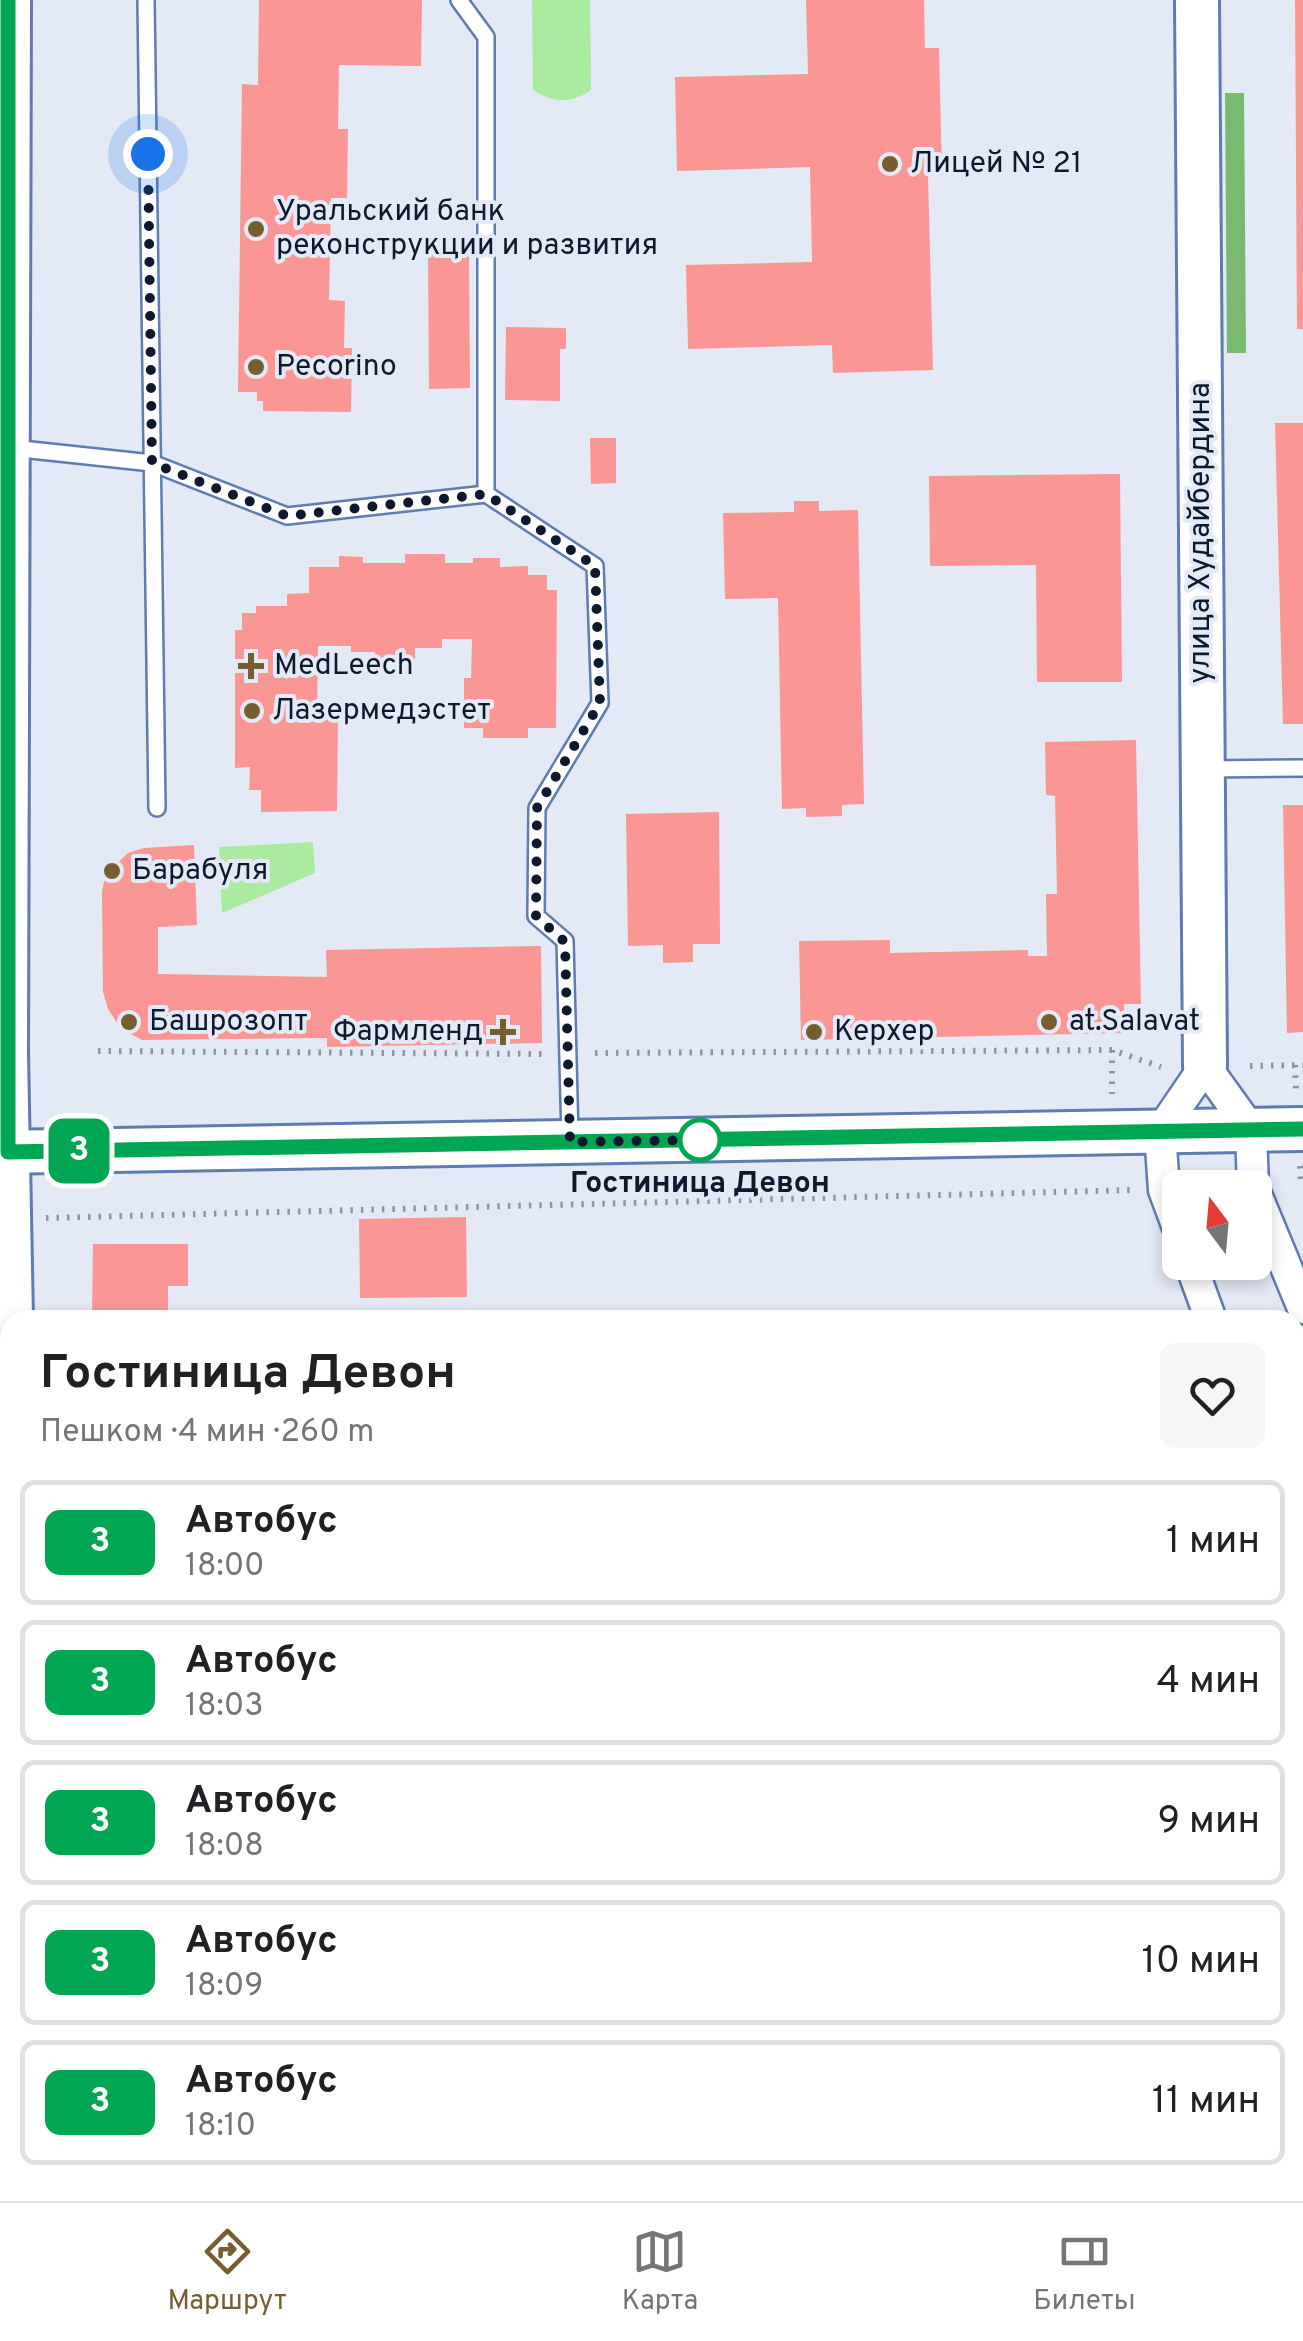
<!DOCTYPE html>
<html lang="ru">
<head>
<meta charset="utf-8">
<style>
	body { margin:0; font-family:Overpass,sans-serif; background:#f6f6f6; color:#202124; height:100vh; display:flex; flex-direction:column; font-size:38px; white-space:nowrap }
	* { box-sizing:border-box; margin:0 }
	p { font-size:32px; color:#757577 }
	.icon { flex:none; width:55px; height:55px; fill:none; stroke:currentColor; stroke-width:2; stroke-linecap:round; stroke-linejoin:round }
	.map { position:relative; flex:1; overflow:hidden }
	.panel { position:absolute; left:0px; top:1310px; width:1305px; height:892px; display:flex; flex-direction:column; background:#fff; border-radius:30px 30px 0 0; box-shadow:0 5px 15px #0003 }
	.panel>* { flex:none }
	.badge { padding:0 20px; border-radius:15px; font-size:35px; line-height:65px }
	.needle { width:65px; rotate:344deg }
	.buttons { position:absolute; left:1162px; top:1170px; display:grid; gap:20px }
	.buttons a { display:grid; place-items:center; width:110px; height:110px; border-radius:15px; background:#fff; box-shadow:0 5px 15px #0003; font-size:50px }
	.you { position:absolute; width:50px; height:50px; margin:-25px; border:8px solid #fff; border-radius:50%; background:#1a73e8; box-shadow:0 0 0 15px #1a73e833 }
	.map>.badge { position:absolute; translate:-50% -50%; box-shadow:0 0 0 5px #fff }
	.round { display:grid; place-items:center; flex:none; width:105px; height:105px; border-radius:15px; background:#f6f6f6 }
	.summary { display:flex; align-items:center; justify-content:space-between; height:170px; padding:0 40px }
	h1 { font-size:48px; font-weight:700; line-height:75px }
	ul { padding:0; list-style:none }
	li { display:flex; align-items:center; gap:30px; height:125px; margin:0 20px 15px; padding:0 20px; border:5px solid #e0e0e0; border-radius:15px }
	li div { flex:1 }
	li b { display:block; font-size:38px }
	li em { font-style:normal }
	li .badge { min-width:110px; font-weight:700; text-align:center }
	.menu { display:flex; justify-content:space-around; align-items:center; height:140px; border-top:2px solid #e0e0e0; background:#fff; font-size:28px; color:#757577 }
	.menu a { display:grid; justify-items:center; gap:5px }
	.menu .active { color:#775e2f }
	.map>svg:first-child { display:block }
	.green { fill:#aaeba1 }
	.forest { fill:#79b971 }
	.building { fill:#fa9694 }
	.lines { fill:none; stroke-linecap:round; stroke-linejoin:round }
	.lane-casing { stroke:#5f7caf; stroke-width:20 }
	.street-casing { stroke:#5f7caf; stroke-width:35 }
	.secondary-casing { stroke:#5f7caf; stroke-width:48 }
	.path { stroke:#8e96a6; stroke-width:6; stroke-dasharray:2.5 8; stroke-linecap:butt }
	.lane { stroke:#fff; stroke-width:15 }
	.street { stroke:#fff; stroke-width:30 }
	.secondary { stroke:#fff; stroke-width:42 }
	.line-casing { stroke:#fff; stroke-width:22 }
	.line { stroke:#00a651; stroke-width:15 }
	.walk { stroke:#0e192e; stroke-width:10; stroke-dasharray:0 18 }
	.poi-dot { fill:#775e2f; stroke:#e3e9f5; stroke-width:4 }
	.stop-dot { fill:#fff; stroke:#00a651; stroke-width:5 }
	.labels { text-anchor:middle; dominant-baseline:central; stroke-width:8; stroke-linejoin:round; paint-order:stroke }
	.poi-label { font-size:30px; fill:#0e192e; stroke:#e3e9f5; text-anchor:start }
	.street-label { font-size:30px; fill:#0e192e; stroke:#e3e9f5 }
	.stop-label { font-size:30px; font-weight:bold; fill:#0e192e; stroke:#e3e9f5 }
</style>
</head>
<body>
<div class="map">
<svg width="1303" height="2201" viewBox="0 0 1303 2201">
	<rect width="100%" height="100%" fill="#e3e9f5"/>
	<!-- green -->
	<g class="green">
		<path d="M532,0H590L591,90C571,104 553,103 533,90Z"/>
		<polygon points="313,842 315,873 222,913 219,847"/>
		<rect x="304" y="2193" width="153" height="8"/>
	</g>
	<!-- forest -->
	<polygon class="forest" points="1225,93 1244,93 1246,353 1227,353"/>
	<!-- building -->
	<g class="building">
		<polygon points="259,0 422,0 421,66 339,65 338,129 348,129 347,198 331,198 329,300 345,301 344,348 352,348 351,412 263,411 263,401 257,401 257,392 238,392 242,84 258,85"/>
		<polygon points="806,0 924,0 925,48 939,48 942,174 928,174 933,370 833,373 832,345 688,349 686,265 812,262 810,167 677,171 675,77 808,74"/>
		<polygon points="1295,0 1303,0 1303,329 1297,329"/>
		<polygon points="469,251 470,388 429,389 428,252"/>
		<polygon points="506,327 566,328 566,349 560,349 560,401 505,400"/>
		<polygon points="1275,423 1303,423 1303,724 1283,724"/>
		<polygon points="590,438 616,438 616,483 591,484"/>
		<polygon points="1120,474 1122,682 1037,682 1036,565 930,566 929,476"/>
		<polygon points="794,501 819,501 819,511 858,510 864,804 842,805 842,816 806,817 806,808 782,809 778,598 725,599 723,513 794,512"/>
		<polygon points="405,554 445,554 445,563 473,563 473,558 500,558 500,567 528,566 528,575 547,575 547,590 557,590 556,728 528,728 528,738 483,738 483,728 464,728 464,678 471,678 472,639 442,639 442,648 415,648 415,659 375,658 375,652 351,652 351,646 318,646 317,713 338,714 337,811 261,812 261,790 249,790 250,767 235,768 235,630 242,630 242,613 256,613 256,606 287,606 287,594 309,593 309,567 339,567 339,556 363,557 363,563 405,563"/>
		<polygon points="1136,740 1141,1004 1124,1004 1125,1033 801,1040 799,941 890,940 890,953 1028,950 1028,956 1047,956 1046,894 1057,894 1055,796 1046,795 1045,742"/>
		<polygon points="1283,805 1303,805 1303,1032 1287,1033"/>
		<polygon points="719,812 720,944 693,944 693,962 663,963 663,945 628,946 626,814"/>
		<polygon points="194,845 197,925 158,927 158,974 327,977 326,950 541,946 542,1043 327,1047 327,1038 142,1040 121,1029 108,1009 103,992 102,891 106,874 128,853 144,848"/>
		<polygon points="466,1217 467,1297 360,1298 359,1219"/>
		<polygon points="93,1244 188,1244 188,1286 168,1286 168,1320 92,1320"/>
		<polygon points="1295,1967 1303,1975 1303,2127 1295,2127"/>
		<rect x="132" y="2192" width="130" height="9"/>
		<polygon points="1160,2192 1270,2192 1265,2201 1154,2201"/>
	</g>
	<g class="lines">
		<defs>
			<g id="lane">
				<polyline points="146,0 157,808"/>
				<polyline points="459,0 486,37 486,494 595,566 600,703 537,808 536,916 565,941 570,1138"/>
				<polyline points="12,448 152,463 287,516 486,494"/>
				<polyline points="1207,769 1303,768"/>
				<polyline points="0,1780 10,1780"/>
				<polyline points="1295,1927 1303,1927"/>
				<polyline points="480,2192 481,2201"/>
				<polyline points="934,2201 935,2192"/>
			</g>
			<g id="street">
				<polyline points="1255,1192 1303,1308"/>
				<polyline points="1180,1233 1164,1190 1160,1132 1205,1066 1251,1130 1253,1188"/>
				<polyline points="1190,1262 1211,1320"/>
				<polyline points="1295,1558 1303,1580"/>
			</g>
			<g id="secondary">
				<polyline points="9,0 6,1053 11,1320"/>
				<polyline points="1197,0 1205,1066"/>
				<polyline points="0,1152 1303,1129"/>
				<polyline points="20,2192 20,2201"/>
			</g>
		</defs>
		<!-- lane casing -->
		<use href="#lane" class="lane-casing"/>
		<!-- street casing -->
		<use href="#street" class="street-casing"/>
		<!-- secondary casing -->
		<use href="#secondary" class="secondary-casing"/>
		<!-- path -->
		<g class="path">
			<polyline points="1112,1050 1112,1094"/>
			<polyline points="98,1051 542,1054"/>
			<polyline points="595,1053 1112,1050 1161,1067"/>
			<polyline points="1295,1065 1296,1089"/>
			<polyline points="1250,1066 1303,1065"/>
			<polyline points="1300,1166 1301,1186"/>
			<polyline points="46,1218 1133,1190"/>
			<polyline points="1295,1440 1303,1462"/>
		</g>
		<!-- lane -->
		<use href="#lane" class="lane"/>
		<!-- street -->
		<use href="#street" class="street"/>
		<!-- secondary -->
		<use href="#secondary" class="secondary"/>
	</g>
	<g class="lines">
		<defs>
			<polyline id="line" points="8,0 8,1152 1303,1129"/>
		</defs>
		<!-- line casing -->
		<use href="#line" class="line-casing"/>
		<!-- line -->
		<use href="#line" class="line"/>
		<!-- walk -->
		<polyline class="walk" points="148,154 152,463 287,516 486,494 595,566 600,703 537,808 536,916 565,942 570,1142 700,1140"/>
	</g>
	<!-- markers -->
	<g class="poi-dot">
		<circle cx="890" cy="164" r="10"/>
		<circle cx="256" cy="229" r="10"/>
		<circle cx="256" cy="367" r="10"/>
		<path d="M246 651h10v10h10v10h-10v10h-10v-10h-10v-10h10z"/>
		<circle cx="252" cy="711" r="10"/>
		<circle cx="112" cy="871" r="10"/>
		<circle cx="129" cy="1022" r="10"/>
		<circle cx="1049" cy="1022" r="10"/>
		<path d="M498 1017h10v10h10v10h-10v10h-10v-10h-10v-10h10z"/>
		<circle cx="814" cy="1032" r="10"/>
	</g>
	<circle class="stop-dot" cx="700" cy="1140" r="20"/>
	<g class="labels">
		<!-- poi labels -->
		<g class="poi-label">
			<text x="910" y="164">Лицей № 21</text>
			<text x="276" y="212">Уральский банк<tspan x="276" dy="34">реконструкции и развития</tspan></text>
			<text x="276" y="367">Pecorino</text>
			<text x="274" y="666">MedLeech</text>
			<text x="272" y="711">Лазермедэстет</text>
			<text x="132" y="871">Барабуля</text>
			<text x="149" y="1022">Башрозопт</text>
			<text x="1069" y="1022">at.Salavat</text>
			<text x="483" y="1032" text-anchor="end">Фармленд</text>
			<text x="834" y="1032">Керхер</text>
		</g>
		<!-- street labels -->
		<g class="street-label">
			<text transform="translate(1201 533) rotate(-90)">улица Худайбердина</text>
		</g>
		<!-- stop labels -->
		<g class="stop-label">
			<text x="700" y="1184">Гостиница Девон</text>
		</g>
	</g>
</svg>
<div class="buttons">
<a><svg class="needle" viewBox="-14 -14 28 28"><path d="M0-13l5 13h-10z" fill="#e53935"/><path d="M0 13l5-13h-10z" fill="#757577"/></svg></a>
</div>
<div class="you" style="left:148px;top:154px"></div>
<b class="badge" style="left:79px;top:1151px;background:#00a651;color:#fff">3</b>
<section class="panel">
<div class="summary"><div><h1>Гостиница Девон</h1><p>Пешком · 4 мин · 260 m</p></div><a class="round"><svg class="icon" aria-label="heart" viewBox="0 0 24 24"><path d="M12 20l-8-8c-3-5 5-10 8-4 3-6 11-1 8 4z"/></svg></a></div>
<ul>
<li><span class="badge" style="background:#00a651;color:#fff">3</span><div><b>Автобус</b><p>18:00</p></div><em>1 мин</em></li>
<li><span class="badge" style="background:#00a651;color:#fff">3</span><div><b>Автобус</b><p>18:03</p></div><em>4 мин</em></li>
<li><span class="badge" style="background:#00a651;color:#fff">3</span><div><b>Автобус</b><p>18:08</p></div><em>9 мин</em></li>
<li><span class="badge" style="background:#00a651;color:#fff">3</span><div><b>Автобус</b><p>18:09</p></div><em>10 мин</em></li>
<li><span class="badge" style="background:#00a651;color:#fff">3</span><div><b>Автобус</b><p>18:10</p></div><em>11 мин</em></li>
</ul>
</section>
</div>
<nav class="menu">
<a class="active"><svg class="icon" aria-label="directions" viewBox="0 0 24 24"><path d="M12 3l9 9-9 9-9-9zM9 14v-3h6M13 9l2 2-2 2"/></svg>Маршрут</a>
<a><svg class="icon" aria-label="map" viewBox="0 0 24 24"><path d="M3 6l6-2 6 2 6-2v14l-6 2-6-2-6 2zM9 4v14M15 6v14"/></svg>Карта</a>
<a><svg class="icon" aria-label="tickets" viewBox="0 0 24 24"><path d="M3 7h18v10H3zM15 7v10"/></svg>Билеты</a>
</nav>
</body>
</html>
